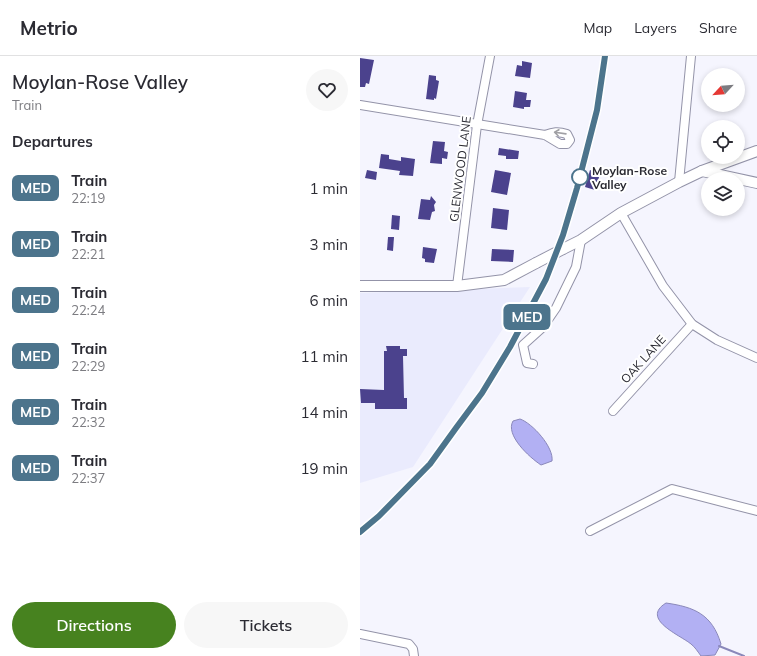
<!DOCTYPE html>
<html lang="en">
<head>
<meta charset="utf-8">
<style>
	body { margin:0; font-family:Mulish,sans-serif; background:#f7f7f7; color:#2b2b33; height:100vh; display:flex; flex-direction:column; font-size:15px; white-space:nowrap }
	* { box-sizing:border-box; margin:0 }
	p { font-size:13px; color:#7c7c81 }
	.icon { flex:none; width:22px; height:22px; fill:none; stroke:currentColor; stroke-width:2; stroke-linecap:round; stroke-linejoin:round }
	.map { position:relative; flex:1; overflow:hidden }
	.sheet { display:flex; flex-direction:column; background:#fff; width:360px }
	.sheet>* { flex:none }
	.badge { padding:0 8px; border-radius:6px; font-size:14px; line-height:26px }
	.needle { width:26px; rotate:244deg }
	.buttons { position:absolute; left:341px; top:12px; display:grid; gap:8px }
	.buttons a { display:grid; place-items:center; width:44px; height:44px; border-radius:50%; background:#fff; box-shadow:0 2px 6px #0003; font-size:20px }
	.map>.badge { position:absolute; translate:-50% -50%; box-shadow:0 0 0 2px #fff }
	h2 { padding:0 12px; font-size:15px; line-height:36px }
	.round { display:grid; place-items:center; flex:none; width:42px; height:42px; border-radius:21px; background:#f7f7f7 }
	.head { display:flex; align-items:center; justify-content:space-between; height:68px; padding:0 12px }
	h1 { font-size:19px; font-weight:600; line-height:30px }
	.primary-button { display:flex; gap:8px; margin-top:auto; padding:8px 12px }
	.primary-button a { flex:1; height:46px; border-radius:24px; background:#47821f; color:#fff; font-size:16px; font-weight:600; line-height:46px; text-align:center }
	.primary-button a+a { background:#f7f7f7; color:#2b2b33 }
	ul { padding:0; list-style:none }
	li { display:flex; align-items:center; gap:12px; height:56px; padding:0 12px }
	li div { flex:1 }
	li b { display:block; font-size:15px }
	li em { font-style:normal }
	li .badge { min-width:44px; font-weight:700; text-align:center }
	header { display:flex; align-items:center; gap:24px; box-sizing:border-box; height:56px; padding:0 20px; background:#fff; border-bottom:1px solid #e1e1e2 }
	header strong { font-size:19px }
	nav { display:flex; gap:22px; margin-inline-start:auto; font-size:14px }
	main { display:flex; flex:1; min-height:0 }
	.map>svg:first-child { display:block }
	.built { fill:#eaebfd }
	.water { fill:#b2b0f3; stroke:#8a88ba }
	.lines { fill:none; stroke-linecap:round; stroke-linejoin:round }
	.stream { stroke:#8a88ba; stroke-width:2 }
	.building { fill:#4b428d }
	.minor-casing { stroke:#9393a8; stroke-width:10 }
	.tertiary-casing { stroke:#9393a8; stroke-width:12 }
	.minor { stroke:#fff; stroke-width:8 }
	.tertiary { stroke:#fff; stroke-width:10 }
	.rail-casing { stroke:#9a9aa3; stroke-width:3.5 }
	.rail { stroke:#fff; stroke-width:2; stroke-dasharray:6; stroke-linecap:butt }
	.tertiary-bridge-casing { stroke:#9393a8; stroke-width:12; stroke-linecap:butt }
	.tertiary-bridge { stroke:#fff; stroke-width:10 }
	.oneway { stroke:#a0a0a4 }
	.line-casing { stroke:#fff; stroke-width:9 }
	.line { stroke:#4c748c; stroke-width:6 }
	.stop-dot { fill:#fff; stroke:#4c748c; stroke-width:2 }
	.labels { text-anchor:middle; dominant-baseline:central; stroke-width:4; stroke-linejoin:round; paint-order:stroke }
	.street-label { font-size:12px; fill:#2c2c34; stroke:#fff }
	.stop-label { font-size:12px; font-weight:bold; fill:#2c2c34; stroke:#fff; text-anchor:start }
</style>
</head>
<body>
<header>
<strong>Metrio</strong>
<nav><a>Map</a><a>Layers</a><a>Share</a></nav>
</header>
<main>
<section class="sheet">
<div class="head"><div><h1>Moylan-Rose Valley</h1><p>Train</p></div><a class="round"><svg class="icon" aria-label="heart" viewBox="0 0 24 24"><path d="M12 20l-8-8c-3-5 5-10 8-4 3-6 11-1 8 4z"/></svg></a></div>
<h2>Departures</h2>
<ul>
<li><span class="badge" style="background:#4c748c;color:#fff">MED</span><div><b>Train</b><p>22:19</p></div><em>1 min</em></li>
<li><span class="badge" style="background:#4c748c;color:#fff">MED</span><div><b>Train</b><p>22:21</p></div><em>3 min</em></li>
<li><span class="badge" style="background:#4c748c;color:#fff">MED</span><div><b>Train</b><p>22:24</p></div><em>6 min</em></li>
<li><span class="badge" style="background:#4c748c;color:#fff">MED</span><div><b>Train</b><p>22:29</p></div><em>11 min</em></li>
<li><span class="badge" style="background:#4c748c;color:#fff">MED</span><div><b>Train</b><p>22:32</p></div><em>14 min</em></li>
<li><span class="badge" style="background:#4c748c;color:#fff">MED</span><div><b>Train</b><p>22:37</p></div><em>19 min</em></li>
</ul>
<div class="primary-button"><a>Directions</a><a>Tickets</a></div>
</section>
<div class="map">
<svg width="397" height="600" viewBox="0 0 397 600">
	<rect width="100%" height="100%" fill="#f5f5fe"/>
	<!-- built -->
	<polygon class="built" points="170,231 53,411 0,427 0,237"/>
	<!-- water -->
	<g class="water">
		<path d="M160,363C172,367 194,391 192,405L181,409C169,401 145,379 153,365Z"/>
		<path d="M306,547C334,551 352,558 361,588L355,599L341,600C338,596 335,591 331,588C320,579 280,563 306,547Z"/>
	</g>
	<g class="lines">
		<!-- stream -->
		<polyline class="stream" points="359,590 384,600"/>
	</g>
	<!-- building -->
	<g class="building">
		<polygon points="0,2 14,4 9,28 6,27 5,31 0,31"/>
		<polygon points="162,5 172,7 170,22 155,20 157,9 162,10"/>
		<polygon points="69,19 76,20 76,24 79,25 76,43 74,42 74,44 66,43"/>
		<polygon points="155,35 167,37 166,44 171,44 170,51 164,51 164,53 153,51"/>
		<polygon points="73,85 85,86 84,95 88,96 87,103 82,102 82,108 70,107"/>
		<polygon points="139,92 159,95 158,103 146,103 146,100 138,99"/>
		<polygon points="21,98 29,99 29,103 41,105 41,101 55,103 53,120 39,119 40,115 19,112"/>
		<polygon points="7,114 17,116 16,124 5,122"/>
		<polygon points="135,114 151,117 147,139 131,136"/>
		<polygon points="230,114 240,118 235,134 225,131"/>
		<polygon points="71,140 76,146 74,149 75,155 72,156 70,164 58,163 61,143 70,144"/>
		<polygon points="133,152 149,154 147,174 131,172"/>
		<polygon points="32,159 40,160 39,174 31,173"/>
		<polygon points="28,181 34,181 33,195 27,194"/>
		<polygon points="63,191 77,193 74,207 65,206 65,203 62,202"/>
		<polygon points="132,193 154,194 153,206 131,205"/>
		<polygon points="26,290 40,290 40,293 47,293 47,300 43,300 44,342 47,342 47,353 15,353 15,347 1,347 0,333 24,334 24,295 27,295"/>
	</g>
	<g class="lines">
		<defs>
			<g id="minor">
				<path d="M0,49L185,79L200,88H207L210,84L207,78C198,75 193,76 185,79"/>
				<polyline points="319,126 331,0"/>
				<polyline points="261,157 303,230 332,268 357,284 397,302"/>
				<polyline points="97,230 117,69 130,0"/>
				<polyline points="173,308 167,307 163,289 183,271 196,252 216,211 221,184"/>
				<polyline points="253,355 332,268"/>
				<polyline points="230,475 312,433 397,455"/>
				<polyline points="0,578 49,588 53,593 54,600"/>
			</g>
			<g id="tertiary">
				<polyline points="342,115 397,127"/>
				<polyline points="203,193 221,184 261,157 319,126 342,115 397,95"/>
				<polyline points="0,230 97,230 144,224 176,207"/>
			</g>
		</defs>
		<!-- minor casing -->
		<use href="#minor" class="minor-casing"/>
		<!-- tertiary casing -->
		<use href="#tertiary" class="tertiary-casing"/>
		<!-- minor -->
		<use href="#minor" class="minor"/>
		<!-- tertiary -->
		<use href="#tertiary" class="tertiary"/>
		<defs>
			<polyline id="rail" points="0,476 19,460 70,407 122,337 157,279 186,223 203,179 217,132 237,54 245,0"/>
		</defs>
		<!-- rail casing -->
		<use href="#rail" class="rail-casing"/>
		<!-- rail -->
		<use href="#rail" class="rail"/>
		<defs>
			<polyline id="tertiary-bridge" points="176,207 203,193"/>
		</defs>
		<!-- tertiary-bridge casing -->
		<use href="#tertiary-bridge" class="tertiary-bridge-casing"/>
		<!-- tertiary-bridge -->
		<use href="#tertiary-bridge" class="tertiary-bridge"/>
	</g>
	<!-- one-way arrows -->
	<defs><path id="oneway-shaft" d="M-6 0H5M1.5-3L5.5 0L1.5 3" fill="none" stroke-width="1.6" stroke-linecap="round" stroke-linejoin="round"/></defs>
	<use class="oneway" href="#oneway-shaft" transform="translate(200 77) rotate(-172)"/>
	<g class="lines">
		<defs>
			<polyline id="line" points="0,476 19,460 70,408 96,372 122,337 150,291 186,223 203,179 217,132 237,54 245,0"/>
		</defs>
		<!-- line casing -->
		<use href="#line" class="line-casing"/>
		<!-- line -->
		<use href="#line" class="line"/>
	</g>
	<!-- markers -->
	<circle class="stop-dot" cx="220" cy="121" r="8"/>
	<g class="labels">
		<!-- street labels -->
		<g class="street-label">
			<text transform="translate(100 113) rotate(-83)">GLENWOOD LANE</text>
			<text transform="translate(283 303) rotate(-48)">OAK LANE</text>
		</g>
		<!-- stop labels -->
		<g class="stop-label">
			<text x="232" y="114">Moylan-Rose<tspan x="232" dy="14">Valley</tspan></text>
		</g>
	</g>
</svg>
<div class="buttons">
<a><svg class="needle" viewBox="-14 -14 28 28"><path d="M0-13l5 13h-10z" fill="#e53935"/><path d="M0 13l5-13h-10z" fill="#7c7c81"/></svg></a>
<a><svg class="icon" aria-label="locate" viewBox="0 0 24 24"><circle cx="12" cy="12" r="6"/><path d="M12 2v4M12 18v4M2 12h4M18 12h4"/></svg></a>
<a><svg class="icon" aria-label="layers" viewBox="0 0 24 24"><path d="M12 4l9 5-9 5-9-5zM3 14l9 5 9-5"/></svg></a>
</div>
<b class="badge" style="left:167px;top:261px;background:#4c748c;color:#fff">MED</b>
</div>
</main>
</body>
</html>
